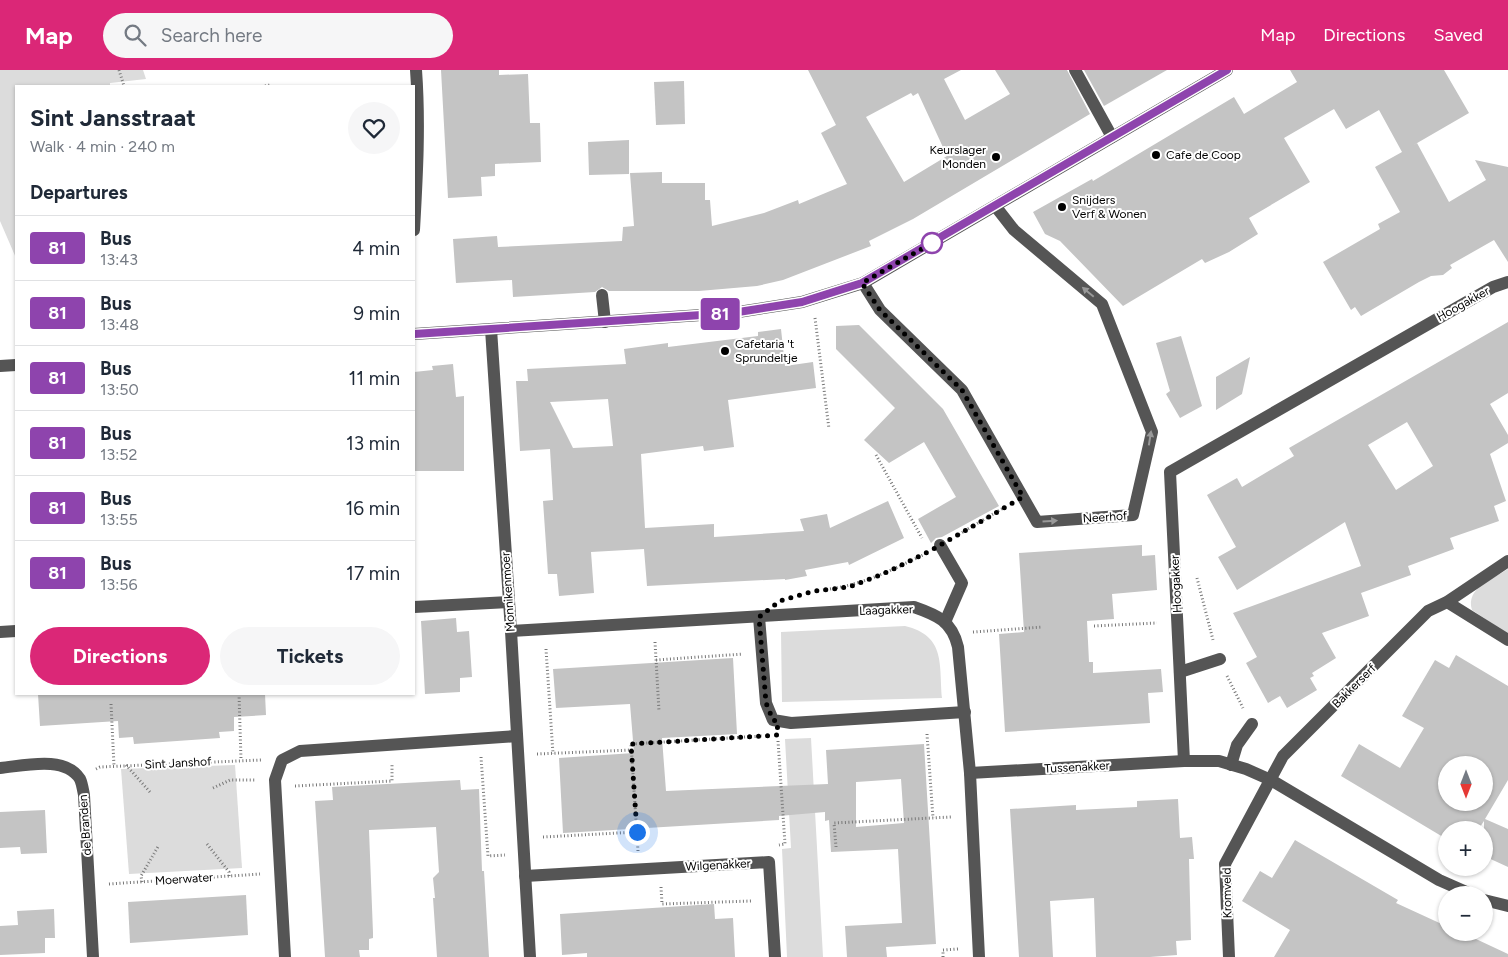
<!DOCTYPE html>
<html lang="en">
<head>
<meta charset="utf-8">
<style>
	body { margin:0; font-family:Figtree,sans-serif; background:#f6f6f7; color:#1f2937; height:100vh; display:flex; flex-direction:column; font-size:19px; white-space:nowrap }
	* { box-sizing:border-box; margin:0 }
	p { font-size:16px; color:#747a83 }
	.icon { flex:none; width:28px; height:28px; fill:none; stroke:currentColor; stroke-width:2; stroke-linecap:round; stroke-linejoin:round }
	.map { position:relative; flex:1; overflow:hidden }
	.panel { position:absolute; left:15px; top:15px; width:400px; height:610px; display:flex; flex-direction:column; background:#fff; border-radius:0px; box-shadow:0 1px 4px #0004 }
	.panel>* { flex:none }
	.badge { padding:0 10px; border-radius:4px; font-size:18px; line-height:32px }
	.needle { width:32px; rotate:180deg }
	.fabs { position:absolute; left:1438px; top:686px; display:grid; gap:10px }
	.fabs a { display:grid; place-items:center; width:55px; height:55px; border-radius:50%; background:#fff; box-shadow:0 1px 4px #0004; font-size:25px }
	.you { position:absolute; width:25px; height:25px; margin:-12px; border:4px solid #fff; border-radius:50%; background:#1a73e8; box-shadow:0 0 0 8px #1a73e833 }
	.map>.badge { position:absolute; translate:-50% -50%; box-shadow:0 0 0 2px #fff }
	h2 { padding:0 15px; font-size:19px; line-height:45px }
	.round { display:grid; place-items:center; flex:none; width:52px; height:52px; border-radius:26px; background:#f6f6f7 }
	.summary { display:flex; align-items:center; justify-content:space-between; height:85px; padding:0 15px }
	h1 { font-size:24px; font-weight:700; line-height:38px }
	.action { display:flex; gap:10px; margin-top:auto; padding:10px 15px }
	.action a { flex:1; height:58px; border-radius:30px; background:#db2777; color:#fff; font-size:20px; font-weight:700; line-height:58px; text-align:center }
	.action a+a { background:#f6f6f7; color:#1f2937 }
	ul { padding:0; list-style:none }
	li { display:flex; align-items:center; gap:15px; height:65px; padding:0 15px; border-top:1px solid #e0e1e3 }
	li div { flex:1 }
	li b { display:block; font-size:19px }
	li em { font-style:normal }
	li .badge { min-width:55px; font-weight:700; text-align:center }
	header { display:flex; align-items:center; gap:30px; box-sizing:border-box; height:70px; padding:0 25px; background:#db2777; color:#fff }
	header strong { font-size:24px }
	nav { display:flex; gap:28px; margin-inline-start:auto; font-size:18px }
	.search { width:350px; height:45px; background:#f6f6f7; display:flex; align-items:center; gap:12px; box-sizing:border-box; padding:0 18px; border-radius:28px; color:#747a83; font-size:19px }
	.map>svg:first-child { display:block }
	.green { fill:#dcdcdc }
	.building { fill:#c4c4c4; fill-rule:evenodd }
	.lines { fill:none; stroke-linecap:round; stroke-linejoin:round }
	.path { stroke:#777; stroke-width:3; stroke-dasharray:1 2.5; stroke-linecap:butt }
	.minor { stroke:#555; stroke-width:12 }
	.oneway { fill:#999 }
	.line-casing { stroke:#fff; stroke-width:11 }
	.line { stroke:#8e44ad; stroke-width:8 }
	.walk { stroke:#000; stroke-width:5; stroke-dasharray:0 9 }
	.poi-dot { fill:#000; stroke:#fff; stroke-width:2 }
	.stop-dot { fill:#fff; stroke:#8e44ad; stroke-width:2.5 }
	.labels { text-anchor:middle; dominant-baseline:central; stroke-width:4; stroke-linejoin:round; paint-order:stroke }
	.poi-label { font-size:12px; fill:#000; stroke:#fff; text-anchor:start }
	.street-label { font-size:12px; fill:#000; stroke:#fff }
</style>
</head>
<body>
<header>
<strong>Map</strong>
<div class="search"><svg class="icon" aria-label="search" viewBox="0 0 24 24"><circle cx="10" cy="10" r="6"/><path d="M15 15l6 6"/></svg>Search here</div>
<nav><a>Map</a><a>Directions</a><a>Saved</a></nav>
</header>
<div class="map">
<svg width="1508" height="887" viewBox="0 0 1508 887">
	<rect width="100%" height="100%" fill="#fff"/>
	<!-- green -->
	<g class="green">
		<polygon points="0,0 143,0 146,9 110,13 110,16 16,16 16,188 0,151"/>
		<path d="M1508,499V564L1472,540C1465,518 1493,509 1508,499Z"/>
		<path d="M905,556C946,566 939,594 942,628L782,632L781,562Z"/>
		<polygon points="811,668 823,887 787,887 782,779 791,778 785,669"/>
		<polygon points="235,695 242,798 129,804 121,699"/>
	</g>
	<!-- building -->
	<g class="building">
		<polygon points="441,0 499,0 499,5 528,4 530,53 540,53 541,92 495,94 495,106 481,107 482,126 448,128"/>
		<path d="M808,0H961L944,9L965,50L1010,24L995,0H1067L1090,44L913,149L869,171L871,176L783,210L757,216L699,221H609L602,217L595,222L513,227L512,210L456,213L453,169L497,166L498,177L622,171L623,157L634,156L630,103L662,102V113H705V130H710L712,156L764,143L798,130L799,134L847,114L821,63L836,55ZM911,23L913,26L918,23L947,86L904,112L866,47Z"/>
		<polygon points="1084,0 1167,0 1104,36"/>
		<polygon points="1290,0 1444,0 1469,43 1412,76 1417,73 1449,132 1486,110 1475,90 1508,97 1508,192 1494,170 1450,195 1452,198 1443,205 1431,206 1419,212 1361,246 1355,237 1351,240 1323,192 1380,159 1378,154 1400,142 1375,97 1402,82 1379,40 1346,59 1334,39 1284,68 1310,112 1249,148 1258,164 1229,182 1205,193 1202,189 1123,236 1060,171 1045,164 1033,142 1092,109 1093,111 1234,27 1244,44 1297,12"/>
		<polygon points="684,11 685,54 656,55 654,12"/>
		<polygon points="629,70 629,104 589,105 588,72"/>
		<path d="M1508,252V323L1490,334L1508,365V373L1490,384L1506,431L1494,436L1499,451L1450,468L1454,479L1408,496L1411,505L1361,523L1369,546L1322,563L1336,588L1312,603L1314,606L1310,608L1317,620L1287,638L1280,626L1268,633L1246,593L1257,587L1233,543L1361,496L1345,452L1237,520L1218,487L1236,477L1207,425L1237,408L1242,417L1294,386L1289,378ZM1407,352L1433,396L1396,420L1368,375Z"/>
		<polygon points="859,255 943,339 999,436 942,467 936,468 931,473 918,449 956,427 924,372 889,393 864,370 895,338 836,279 836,256"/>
		<path d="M781,259L785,296L813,292L816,318L728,330L734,377L704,381L703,376L641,384L645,458L714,454V467L804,461L800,449L827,444L830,458L888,431L904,468L849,495L848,492L805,500L807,506L785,510V509L647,516L644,479L591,482L594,523L559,526L557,504H548L543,431L553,430L550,379L520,381L516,311H528L527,299L626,294L624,279L668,273V277L758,266V262ZM608,329L613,376L573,378L550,332Z"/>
		<polygon points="1181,266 1202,336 1180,348 1166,324 1170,321 1156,273"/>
		<polygon points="1250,287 1242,324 1216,340 1216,307"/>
		<polygon points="453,294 456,327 464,326 464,401 414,401 414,302 433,300 432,296"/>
		<polygon points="1142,475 1142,486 1155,485 1157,520 1112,524 1114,549 1087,551 1089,592 1093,592 1093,603 1161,599 1163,622 1148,623 1150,653 1005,662 999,564 1024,562 1019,483"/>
		<polygon points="456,548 457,562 469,561 472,607 460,608 460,622 425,624 421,551"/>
		<path d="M1456,585L1508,616V710L1485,749L1508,759V797L1484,786V751L1478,760H1446L1443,767L1341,706L1359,674L1400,698L1424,658L1402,646L1435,590L1449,598ZM1446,695H1484V732H1446Z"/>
		<path d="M733,588L737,664L662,668L666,721L828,714L826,680L924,674L936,874L886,877L887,887H847L845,856L902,853L898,779L831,782L829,750L825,751V742L779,746V750L563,763L559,688L634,683L630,634L556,638L553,599ZM901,709L904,753L856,757V712Z"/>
		<polygon points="38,624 265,624 266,645 234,647 234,661 219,662 220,668 134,674 133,667 119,668 118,651 40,656"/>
		<polygon points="460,710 461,720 479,719 482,801 484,801 489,887 437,887 433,828 435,828 433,808 439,802 436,757 369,760 373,863 373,868 369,869 369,880 359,880 360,887 325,887 315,731 333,730 332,717"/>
		<polygon points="1178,729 1180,768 1192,767 1194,789 1189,789 1191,870 1176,871 1177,885 1150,887 1096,887 1094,828 1050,831 1053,887 1019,887 1010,739 1076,735 1076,740 1137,737 1137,731"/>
		<polygon points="45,740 47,783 21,784 20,777 0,778 0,742"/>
		<polygon points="1295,770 1398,830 1396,833 1446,856 1446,862 1461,862 1508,884 1508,887 1274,887 1290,860 1242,831 1260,801 1272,808"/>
		<polygon points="246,825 248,865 130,873 128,832"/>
		<polygon points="714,834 715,849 733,848 735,887 587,887 587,883 562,885 560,844"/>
		<polygon points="54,839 55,868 45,868 45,883 0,885 0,856 18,855 17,841"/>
	</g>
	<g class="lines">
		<!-- path -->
		<g class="path">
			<polyline points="119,0 124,16"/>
			<polyline points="265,16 270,15"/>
			<polyline points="815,248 829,359"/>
			<polyline points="876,385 922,468"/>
			<polyline points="956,466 1005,437"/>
			<polyline points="1197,508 1213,570"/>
			<path d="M823,520C862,515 888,502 923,485"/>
			<polyline points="1094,556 1157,553"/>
			<polyline points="973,562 1042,557"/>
			<polyline points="655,572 659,641"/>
			<polyline points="546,579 553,684"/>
			<polyline points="656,590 743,584"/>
			<polyline points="1227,606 1243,638"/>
			<polyline points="239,624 241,690"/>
			<polyline points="111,634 114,696"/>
			<polyline points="927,664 933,748"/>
			<polyline points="778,671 785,774 779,775"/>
			<polyline points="537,684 631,680"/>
			<polyline points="481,687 488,786 505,785"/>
			<polyline points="126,695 150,722"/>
			<polyline points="96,699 100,697 261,690"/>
			<polyline points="295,716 392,711 392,695"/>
			<polyline points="213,718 230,710 255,710"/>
			<polyline points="543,767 637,762"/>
			<polyline points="207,774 229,802 229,806"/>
			<polyline points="836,777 834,753 951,747"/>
			<polyline points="638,781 631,674 762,666"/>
			<polyline points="142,812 141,806 159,775"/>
			<polyline points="109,814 260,804"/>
			<polyline points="661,817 662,834 751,831"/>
			<polyline points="943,887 943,880 958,879"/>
		</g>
		<!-- minor -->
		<g class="minor">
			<polyline points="1075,0 1112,67"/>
			<path d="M414,160C417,106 420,54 416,0"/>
			<polyline points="863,213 880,240 962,320 1037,452 1133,445 1152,362 1102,234 1014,160 996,137"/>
			<polyline points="602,225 605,252"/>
			<polyline points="491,259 511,561 530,887"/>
			<polyline points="414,264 732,243 802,232 863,213 1227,0"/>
			<polyline points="0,296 16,295"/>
			<polyline points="940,475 962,513 945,552"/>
			<polyline points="1447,532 1508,570"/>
			<polyline points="414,537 509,532"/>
			<polyline points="759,547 766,633 773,650 791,653 965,642"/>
			<path d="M511,561L914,537C937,545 952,551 958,577L970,703L979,887"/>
			<polyline points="0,562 16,561"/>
			<polyline points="1180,602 1220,589"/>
			<polyline points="1231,695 1237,675 1252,654"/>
			<path d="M0,698C23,696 65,685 80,709C82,713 83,720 84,725L93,887"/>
			<polyline points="970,703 1184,691"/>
			<polyline points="525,806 769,792 775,887"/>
			<polyline points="1473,825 1439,810 1271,710 1246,699 1219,691 1184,691 1170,402 1493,217 1508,212"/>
			<polyline points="1484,830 1508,836"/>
			<polyline points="285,887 275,710 282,690 300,681 517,666"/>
			<polyline points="1229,887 1225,794 1283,686 1428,541 1447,532 1508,491"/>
		</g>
	</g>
	<!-- one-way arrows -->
	<defs><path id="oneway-solid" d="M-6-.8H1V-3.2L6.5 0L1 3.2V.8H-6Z" transform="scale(1.25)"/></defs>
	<g class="oneway">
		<use href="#oneway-solid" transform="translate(1088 222) rotate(-140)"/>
		<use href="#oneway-solid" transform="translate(1150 368) rotate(-81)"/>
		<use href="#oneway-solid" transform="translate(1050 451) rotate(-4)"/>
	</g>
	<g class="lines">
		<defs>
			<polyline id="line" points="414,264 732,243 802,232 862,213 1227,0"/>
		</defs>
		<!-- line casing -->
		<use href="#line" class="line-casing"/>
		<!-- line -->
		<use href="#line" class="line"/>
		<!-- walk -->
		<polyline class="walk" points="637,762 631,674 778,665 777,651 773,650 766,633 759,547 780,531 814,521 849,517 883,504 930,481 1023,427 962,320 880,240 862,213 932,173"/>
	</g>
	<!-- markers -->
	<g class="poi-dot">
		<circle cx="1156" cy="85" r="5"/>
		<circle cx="996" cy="87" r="5"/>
		<circle cx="1062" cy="137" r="5"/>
		<circle cx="725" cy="281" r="5"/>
	</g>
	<circle class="stop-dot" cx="932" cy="173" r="10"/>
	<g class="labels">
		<!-- poi labels -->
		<g class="poi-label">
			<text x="986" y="80" text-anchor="end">Keurslager<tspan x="986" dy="14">Monden</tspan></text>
			<text x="1166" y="85">Cafe de Coop</text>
			<text x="1072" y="130">Snijders<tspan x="1072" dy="14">Verf &amp; Wonen</tspan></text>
			<text x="735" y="274">Cafetaria 't<tspan x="735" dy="14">Sprundeltje</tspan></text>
		</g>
		<!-- street labels -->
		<g class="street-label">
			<text transform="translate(1463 234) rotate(-29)">Hoogakker</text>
			<text transform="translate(1105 447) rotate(-4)">Neerhof</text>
			<text transform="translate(1176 514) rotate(-93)">Hoogakker</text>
			<text transform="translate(508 522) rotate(-94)">Monnikenmoer</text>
			<text transform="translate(886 540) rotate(-2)">Laagakker</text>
			<text transform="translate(1354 616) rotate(-45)">Bakkerserf</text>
			<text transform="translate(178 693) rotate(-3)">Sint Janshof</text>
			<text transform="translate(1077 697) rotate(-3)">Tussenakker</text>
			<text transform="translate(85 755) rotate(-94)">de Branden</text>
			<text transform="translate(718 795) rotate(-3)">Wilgenakker</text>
			<text transform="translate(184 809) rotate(-4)">Moerwater</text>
			<text transform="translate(1227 823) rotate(-91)">Kromveld</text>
		</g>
	</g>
</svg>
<div class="fabs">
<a><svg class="needle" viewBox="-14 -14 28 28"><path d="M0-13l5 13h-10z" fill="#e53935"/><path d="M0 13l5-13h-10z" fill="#747a83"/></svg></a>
<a>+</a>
<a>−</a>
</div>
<div class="you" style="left:637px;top:762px"></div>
<b class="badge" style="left:720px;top:244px;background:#8e44ad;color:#fff">81</b>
<section class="panel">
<div class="summary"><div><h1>Sint Jansstraat</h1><p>Walk · 4 min · 240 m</p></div><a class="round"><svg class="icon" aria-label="heart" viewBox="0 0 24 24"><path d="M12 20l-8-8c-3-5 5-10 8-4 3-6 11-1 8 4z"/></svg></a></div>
<h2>Departures</h2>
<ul>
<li><span class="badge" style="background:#8e44ad;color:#fff">81</span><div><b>Bus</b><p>13:43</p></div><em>4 min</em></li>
<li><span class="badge" style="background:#8e44ad;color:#fff">81</span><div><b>Bus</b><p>13:48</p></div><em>9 min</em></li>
<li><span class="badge" style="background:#8e44ad;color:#fff">81</span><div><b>Bus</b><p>13:50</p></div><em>11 min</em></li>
<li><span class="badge" style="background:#8e44ad;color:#fff">81</span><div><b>Bus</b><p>13:52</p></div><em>13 min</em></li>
<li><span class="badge" style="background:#8e44ad;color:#fff">81</span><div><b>Bus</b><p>13:55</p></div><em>16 min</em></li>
<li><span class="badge" style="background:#8e44ad;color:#fff">81</span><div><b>Bus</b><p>13:56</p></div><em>17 min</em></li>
</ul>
<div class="action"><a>Directions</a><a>Tickets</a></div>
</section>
</div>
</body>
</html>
